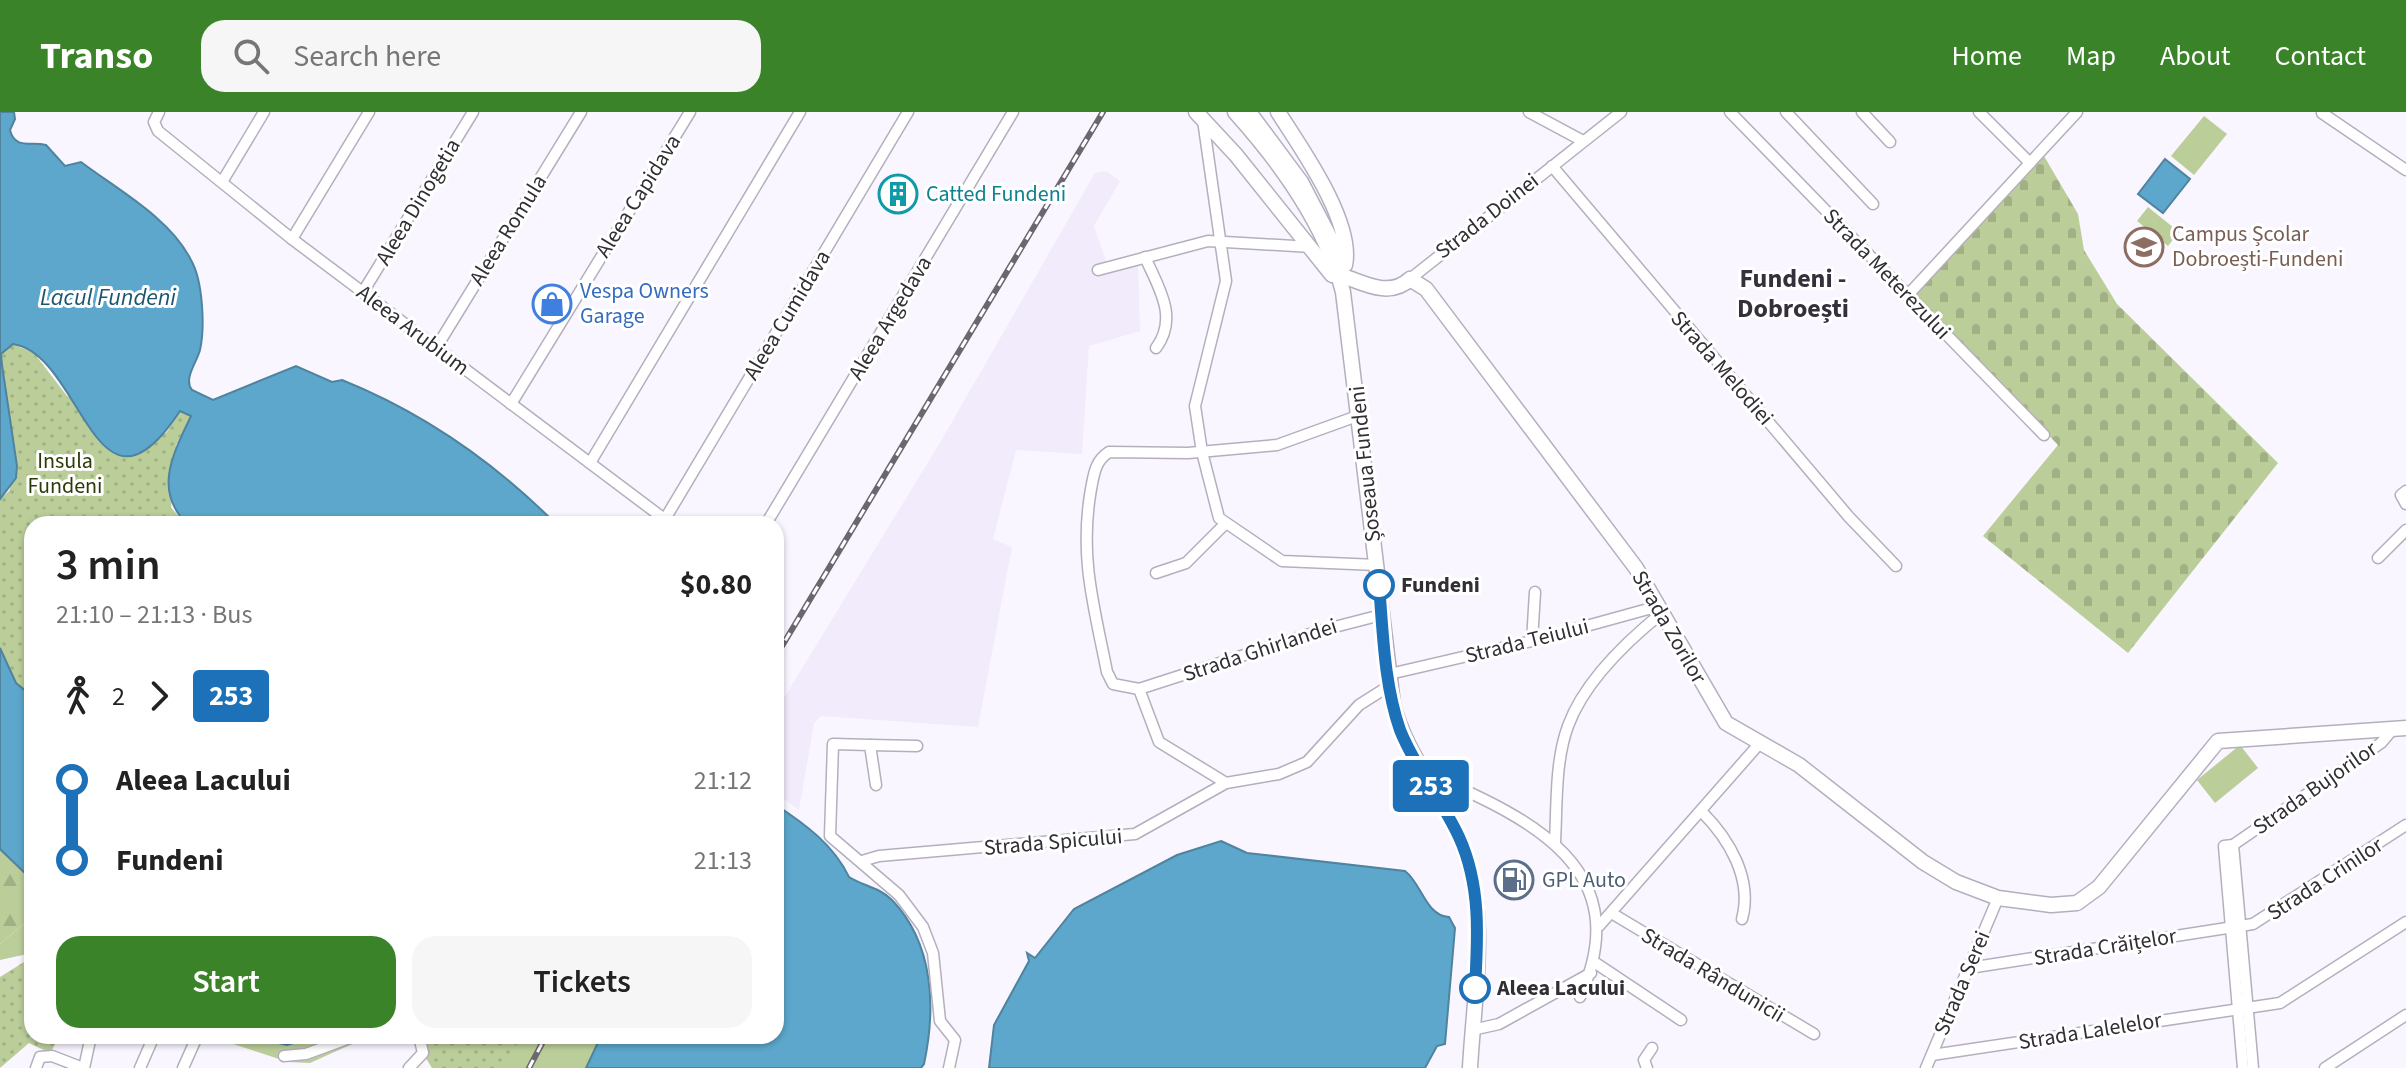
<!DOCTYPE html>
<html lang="en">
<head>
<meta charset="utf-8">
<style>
	body { margin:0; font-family:"Source Sans 3",sans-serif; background:#f6f6f6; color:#222; height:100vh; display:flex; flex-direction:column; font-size:30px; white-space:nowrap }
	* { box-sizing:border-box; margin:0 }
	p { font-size:26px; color:#767676 }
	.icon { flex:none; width:44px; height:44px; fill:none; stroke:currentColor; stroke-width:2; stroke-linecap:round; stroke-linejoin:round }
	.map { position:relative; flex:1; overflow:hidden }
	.sheet { position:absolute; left:24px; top:404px; width:760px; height:528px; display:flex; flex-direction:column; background:#fff; border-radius:24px; box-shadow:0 2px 6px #0004 }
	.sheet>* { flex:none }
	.badge { padding:0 16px; border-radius:6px; font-size:28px; line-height:52px }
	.map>.badge { position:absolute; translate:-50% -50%; box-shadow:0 0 0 4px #fff }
	.legs { display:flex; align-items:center; gap:12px; height:88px; padding:0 32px; font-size:26px }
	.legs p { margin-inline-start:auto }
	.overview { display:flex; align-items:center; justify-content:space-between; height:136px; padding:0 32px }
	h1 { font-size:44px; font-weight:600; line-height:60px }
	.button { display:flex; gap:16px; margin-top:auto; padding:16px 32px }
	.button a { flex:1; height:92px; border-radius:24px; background:#3a8329; color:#fff; font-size:32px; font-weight:600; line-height:92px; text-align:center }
	.button a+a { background:#f6f6f6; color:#222 }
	ul { padding:0 32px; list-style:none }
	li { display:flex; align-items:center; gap:28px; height:80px; font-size:30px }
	li i { display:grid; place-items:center; width:12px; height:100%; margin:0 10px; background:currentColor }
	li i::after { content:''; width:20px; height:20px; margin:-10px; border:6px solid; border-radius:50%; background:#fff }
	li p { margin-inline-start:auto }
	li:first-child i { background:linear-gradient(#0000 50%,currentColor 0) }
	li:last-child i { background:linear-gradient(currentColor 50%,#0000 0) }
	header { display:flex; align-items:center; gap:48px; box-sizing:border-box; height:112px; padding:0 40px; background:#3a8329; color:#fff }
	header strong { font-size:38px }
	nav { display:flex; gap:44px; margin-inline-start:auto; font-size:28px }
	.search { width:560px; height:72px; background:#f6f6f6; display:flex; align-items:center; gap:20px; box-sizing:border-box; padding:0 28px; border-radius:24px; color:#767676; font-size:30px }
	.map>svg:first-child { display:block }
	.built { fill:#f1ebfc }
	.green { fill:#bbce9a }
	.forest { fill:url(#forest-firs) }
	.cemetery { fill:url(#cemetery-stones) }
	.park { fill:url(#park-dots) }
	.water { fill:#5ca7cb; stroke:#4f839e; stroke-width:2 }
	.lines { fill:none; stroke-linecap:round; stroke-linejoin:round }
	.street-casing { stroke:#b5afbd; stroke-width:13 }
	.secondary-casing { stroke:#b5afbd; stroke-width:17 }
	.street { stroke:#fff; stroke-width:10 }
	.secondary { stroke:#fff; stroke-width:14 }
	.rail-casing { stroke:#6a676e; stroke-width:6 }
	.rail { stroke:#fff; stroke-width:3; stroke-dasharray:9; stroke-linecap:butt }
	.line-1-casing { stroke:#fff; stroke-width:18 }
	.line-1 { stroke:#1d71b8; stroke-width:12 }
	.stop-1-dot { fill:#fff; stroke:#1d71b8; stroke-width:4 }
	.labels { text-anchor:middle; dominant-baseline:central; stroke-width:6; stroke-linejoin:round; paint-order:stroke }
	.culture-label { font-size:22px; fill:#0d838f; stroke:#fff; text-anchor:start }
	.street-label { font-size:22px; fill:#312e34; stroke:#fff }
	.education-label { font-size:22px; fill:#785e54; stroke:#fff; text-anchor:start }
	.shop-label { font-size:22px; fill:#366cbe; stroke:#fff; text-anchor:start }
	.park-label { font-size:22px; fill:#2d3b09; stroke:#fff }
	.stop-label { font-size:22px; font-weight:bold; fill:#312e34; stroke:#fff; text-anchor:start }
	.service-label { font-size:22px; fill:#4e5e75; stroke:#fff; text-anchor:start }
	.water-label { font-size:24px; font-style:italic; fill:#1b5670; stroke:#fff }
	.quarter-label { font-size:26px; font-weight:bold; fill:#35303b; stroke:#fff }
</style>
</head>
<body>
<header>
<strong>Transo</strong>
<div class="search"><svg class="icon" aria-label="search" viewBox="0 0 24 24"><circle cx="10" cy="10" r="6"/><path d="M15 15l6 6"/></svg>Search here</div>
<nav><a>Home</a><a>Map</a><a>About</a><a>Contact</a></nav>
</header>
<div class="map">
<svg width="2406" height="956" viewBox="0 0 2406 956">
	<defs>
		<pattern id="forest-firs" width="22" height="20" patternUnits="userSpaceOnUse" patternTransform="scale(2)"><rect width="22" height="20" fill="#bbce9a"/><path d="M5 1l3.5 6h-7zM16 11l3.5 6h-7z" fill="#a1b185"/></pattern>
		<pattern id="cemetery-stones" width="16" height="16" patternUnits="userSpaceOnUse" patternTransform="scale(2)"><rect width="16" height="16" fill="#bbce9a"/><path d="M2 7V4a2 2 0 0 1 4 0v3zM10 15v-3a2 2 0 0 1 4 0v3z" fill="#a1b185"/></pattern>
		<pattern id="park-dots" width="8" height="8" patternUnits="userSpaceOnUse" patternTransform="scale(2)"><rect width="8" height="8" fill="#bbce9a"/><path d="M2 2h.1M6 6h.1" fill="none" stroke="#a1b185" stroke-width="1.8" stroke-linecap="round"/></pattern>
	</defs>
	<rect width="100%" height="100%" fill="#f9f6ff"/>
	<!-- built -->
	<polygon class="built" points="1106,59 1120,69 1094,114 1110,160 1138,152 1140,219 1089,234 1082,342 1016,338 993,427 1012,435 978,615 821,604 814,611 799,698 776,681 776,599 941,329 1095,61"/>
	<!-- green -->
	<g class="green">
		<polygon points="2204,4 2227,22 2194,63 2171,44"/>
		<polygon points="2148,95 2179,120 2168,134 2137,109"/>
		<polygon points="2240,633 2258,656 2215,691 2197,668"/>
		<polygon points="32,805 32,841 0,848 0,832"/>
		<polygon points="209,924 303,930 318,924 370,924 310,951 288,950"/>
		<polygon points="412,924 601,924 586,956 432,956"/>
	</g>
	<!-- forest -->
	<polygon class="forest" points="0,737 32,768 32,805 0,832"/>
	<!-- cemetery -->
	<polygon class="cemetery" points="2044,44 2078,102 2084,138 2117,192 2278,351 2128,541 1983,424 2058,333 1913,184"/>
	<!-- park -->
	<g class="park">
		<polygon points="13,232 34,241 67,284 166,321 181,299 191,304 176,333 171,396 187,412 32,412 32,584 16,571 0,536 0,387 9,379 17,354 1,243"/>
		<polygon points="32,845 32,924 60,924 50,941 29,931 0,956 0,865"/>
		<polygon points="426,924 523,924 500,956 439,956 430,947"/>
	</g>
	<!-- water -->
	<g class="water">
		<path d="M0,0H14L15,7L10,18C15,38 31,29 46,33L65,54L81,50C118,78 170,106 191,148C203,169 205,215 200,238C197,250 183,267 192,278L213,288L296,254L332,270L342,268C424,301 494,350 556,412H187C153,378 173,342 191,304L180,299C95,428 83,242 13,232L1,242L2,253L17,354L16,366L0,387Z"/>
		<polygon points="2165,47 2190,67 2163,101 2138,82"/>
		<polygon points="0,536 16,571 32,584 32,768 0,737"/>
		<path d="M776,693C805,712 834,733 849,765C863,774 879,775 892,788C934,832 936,896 924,952L921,956H586L601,924H776Z"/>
		<path d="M1221,729L1247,741L1405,759C1422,772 1426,804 1449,805L1455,816L1445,932L1437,934L1425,956H989L994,913L1029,849L1027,841L1035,846L1074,797L1177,743Z"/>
		<polygon points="247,924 318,924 287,933"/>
	</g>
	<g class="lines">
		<defs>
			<g id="street">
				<polyline points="159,0 154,10 158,19 292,127 671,412"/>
				<polyline points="1529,0 1583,29"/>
				<polyline points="1730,0 2044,323"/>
				<polyline points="1786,0 1873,92"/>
				<polyline points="1862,0 1890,30"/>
				<polyline points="1979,0 2030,51"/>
				<polyline points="2322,1 2406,58"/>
				<polyline points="1203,8 1226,169 1195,294 1202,340 1219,406 1282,449 1377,453"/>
				<polyline points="1552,54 1849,405 1896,454"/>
				<polyline points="222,70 264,0"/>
				<polyline points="292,127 369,0"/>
				<path d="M1145,145C1158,175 1179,205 1156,236"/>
				<polyline points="1098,158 1208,129 1311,135"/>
				<polyline points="1410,167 1621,0"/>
				<polyline points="363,180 473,0"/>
				<polyline points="1907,184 2077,0"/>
				<polyline points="436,236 581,0"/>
				<polyline points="511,292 690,0"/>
				<path d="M1360,303L1277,333L1188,341L1109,340C1095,349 1094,362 1091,377C1079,445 1094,494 1107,560L1113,572L1139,577L1319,519L1381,503"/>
				<polyline points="590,351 800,0"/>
				<polyline points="2406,379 2401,383 2406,392"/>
				<polyline points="665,407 908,0"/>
				<polyline points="766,412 1013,0"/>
				<polyline points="2378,446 2406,418"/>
				<polyline points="1156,461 1186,451 1225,412"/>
				<polyline points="1532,529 1535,480"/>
				<polyline points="1394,561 1532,529 1659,494"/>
				<polyline points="1139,577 1159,630 1226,671"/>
				<polyline points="870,633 917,634"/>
				<path d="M1431,663C1531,707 1638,757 1580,885"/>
				<polyline points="876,673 870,633 833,632 830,724 899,783 923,815 933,841 940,909 955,928 949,956"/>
				<path d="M1702,700C1729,727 1753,767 1742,807"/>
				<path d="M1555,730C1557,693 1555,649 1568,614C1584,570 1627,529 1663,500"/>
				<polyline points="2233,733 2253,956"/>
				<polyline points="862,749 879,744 1135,722 1226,671 1279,662 1307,650 1359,593 1389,574"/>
				<polyline points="1613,802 1814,922"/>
				<polyline points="1599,814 1760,631"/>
				<polyline points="1594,850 1681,908"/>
				<polyline points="1969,856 2253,812 2406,713"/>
				<polyline points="1472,918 1499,912 1591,861"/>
				<polyline points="1932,943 2280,891 2406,810"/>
				<polyline points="284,944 306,942 355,924"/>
				<polyline points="36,956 40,945 52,944 83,956"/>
				<polyline points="84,956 91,924"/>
				<polyline points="140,956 154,924"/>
				<polyline points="183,956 196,927"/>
				<polyline points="409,956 423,941 419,924"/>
				<polyline points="1647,956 1644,948 1652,936"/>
				<polyline points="1926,956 1998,786"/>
				<polyline points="2243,956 2224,734 2233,733 2381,631 2393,617"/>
				<polyline points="2325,956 2406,903"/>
			</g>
			<g id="secondary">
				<polyline points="1196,0 1236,43 1332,163"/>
				<path d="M1235,0C1280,50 1326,114 1343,180L1393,592C1406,643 1442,682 1461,730C1490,801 1474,882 1470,956"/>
				<polyline points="1249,0 1301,70 1340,145"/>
				<path d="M1278,0C1301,36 1354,110 1345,153"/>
				<path d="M1346,165C1367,173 1391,185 1410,167L1426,177L1636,456L1726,611L1799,653L1923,750L1956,770L1998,786L2051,793L2077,791L2099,775L2218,629L2406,616"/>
			</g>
		</defs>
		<!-- street casing -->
		<use href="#street" class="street-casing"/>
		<!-- secondary casing -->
		<use href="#secondary" class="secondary-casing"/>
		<!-- street -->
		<use href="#street" class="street"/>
		<!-- secondary -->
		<use href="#secondary" class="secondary"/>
		<defs>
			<g id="rail">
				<polyline points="776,544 1103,0"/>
				<polyline points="529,956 546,924"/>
			</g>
		</defs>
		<!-- rail casing -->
		<use href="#rail" class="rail-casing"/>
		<!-- rail -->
		<use href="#rail" class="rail"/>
	</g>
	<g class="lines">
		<defs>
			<path id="line-1" d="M1379,473C1383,520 1384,572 1400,618C1415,656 1442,688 1459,725C1481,773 1478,825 1475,876"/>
		</defs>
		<!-- line-1 casing -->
		<use href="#line-1" class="line-1-casing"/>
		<!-- line-1 -->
		<use href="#line-1" class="line-1"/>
	</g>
	<!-- icons -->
	<defs>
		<symbol id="building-ring" viewBox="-11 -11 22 22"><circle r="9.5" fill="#fff" stroke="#0f9aa8" stroke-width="1.5"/><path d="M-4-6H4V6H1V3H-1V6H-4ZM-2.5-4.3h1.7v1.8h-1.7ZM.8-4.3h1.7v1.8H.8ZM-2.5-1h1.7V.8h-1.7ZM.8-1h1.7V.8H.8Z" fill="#0f9aa8"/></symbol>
		<symbol id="school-ring" viewBox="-11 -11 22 22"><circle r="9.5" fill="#fff" stroke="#8d6e63" stroke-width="1.5"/><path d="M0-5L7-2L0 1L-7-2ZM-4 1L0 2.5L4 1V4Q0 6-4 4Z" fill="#8d6e63"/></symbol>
		<symbol id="shop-ring" viewBox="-11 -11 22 22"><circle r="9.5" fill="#fff" stroke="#3f7fe0" stroke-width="1.5"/><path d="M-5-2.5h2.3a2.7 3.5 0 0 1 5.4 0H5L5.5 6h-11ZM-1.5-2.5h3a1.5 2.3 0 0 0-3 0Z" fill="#3f7fe0"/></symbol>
		<symbol id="fuel-ring" viewBox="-11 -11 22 22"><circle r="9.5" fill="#fff" stroke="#5c6f8a" stroke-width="1.5"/><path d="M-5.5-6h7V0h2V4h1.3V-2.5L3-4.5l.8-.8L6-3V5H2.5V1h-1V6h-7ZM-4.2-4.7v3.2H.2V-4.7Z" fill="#5c6f8a"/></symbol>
	</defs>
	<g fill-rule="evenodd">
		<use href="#building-ring" x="876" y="60" width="44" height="44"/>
		<use href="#school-ring" x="2122" y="113" width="44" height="44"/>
		<use href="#shop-ring" x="530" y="170" width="44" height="44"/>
		<use href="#fuel-ring" x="1492" y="746" width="44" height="44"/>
	</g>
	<!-- markers -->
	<g class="stop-1-dot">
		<circle cx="1379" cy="473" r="14"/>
		<circle cx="1475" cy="876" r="14"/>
	</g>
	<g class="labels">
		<!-- culture labels -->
		<g class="culture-label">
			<text x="926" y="82">Catted Fundeni</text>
		</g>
		<!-- street labels -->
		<g class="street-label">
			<text transform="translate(638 84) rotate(-58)">Aleea Capidava</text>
			<text transform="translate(418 90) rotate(-59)">Aleea Dinogetia</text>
			<text transform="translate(1487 104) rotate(-38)">Strada Doinei</text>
			<text transform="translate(508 118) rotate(-58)">Aleea Romula</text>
			<text transform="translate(1887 162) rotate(46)">Strada Meterezului</text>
			<text transform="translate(787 203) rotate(-59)">Aleea Cumidava</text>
			<text transform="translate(890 206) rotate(-59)">Aleea Argedava</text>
			<text transform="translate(413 218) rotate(37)">Aleea Arubium</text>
			<text transform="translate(1722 256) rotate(49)">Strada Melodiei</text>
			<text transform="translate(1365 352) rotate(-96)">Șoseaua Fundeni</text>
			<text transform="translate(1669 515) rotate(60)">Strada Zorilor</text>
			<text transform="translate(1527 529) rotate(-14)">Strada Teiului</text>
			<text transform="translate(1260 538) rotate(-18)">Strada Ghirlandei</text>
			<text transform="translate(2315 676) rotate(-35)">Strada Bujorilor</text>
			<text transform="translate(1053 730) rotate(-5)">Strada Spicului</text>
			<text transform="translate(2325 767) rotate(-33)">Strada Crinilor</text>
			<text transform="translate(2105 835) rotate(-9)">Strada Crăițelor</text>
			<text transform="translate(1713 863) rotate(31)">Strada Rândunicii</text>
			<text transform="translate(1962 871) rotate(-67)">Strada Serei</text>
			<text transform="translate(2090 919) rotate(-9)">Strada Lalelelor</text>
		</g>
		<!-- education labels -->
		<g class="education-label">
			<text x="2172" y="122">Campus Școlar<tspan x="2172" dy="25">Dobroești-Fundeni</tspan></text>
		</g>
		<!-- shop labels -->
		<g class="shop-label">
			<text x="580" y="179">Vespa Owners<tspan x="580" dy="25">Garage</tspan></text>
		</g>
		<!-- park labels -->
		<g class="park-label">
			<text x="65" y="349">Insula<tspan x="65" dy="25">Fundeni</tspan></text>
		</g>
		<!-- stop labels -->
		<g class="stop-label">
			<text x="1401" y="473">Fundeni</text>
			<text x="1497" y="876">Aleea Lacului</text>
		</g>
		<!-- service labels -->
		<g class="service-label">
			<text x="1542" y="768">GPL Auto</text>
		</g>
		<!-- water labels -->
		<g class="water-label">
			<text x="108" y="185">Lacul Fundeni</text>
		</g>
		<!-- quarter labels -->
		<g class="quarter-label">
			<text x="1793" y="166">Fundeni -<tspan x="1793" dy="30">Dobroești</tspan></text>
		</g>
	</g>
</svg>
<b class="badge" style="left:1431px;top:674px;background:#1d71b8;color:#fff">253</b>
<section class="sheet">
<div class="overview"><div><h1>3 min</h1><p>21:10 – 21:13 · Bus</p></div><b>$0.80</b></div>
<div class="legs"><svg class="icon" aria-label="walk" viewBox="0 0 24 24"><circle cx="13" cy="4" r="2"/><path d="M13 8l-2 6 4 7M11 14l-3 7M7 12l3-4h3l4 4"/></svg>2<svg class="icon" aria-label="forward" viewBox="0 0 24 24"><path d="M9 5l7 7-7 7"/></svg><b class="badge" style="background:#1d71b8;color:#fff">253</b></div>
<ul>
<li><i style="color:#1d71b8"></i><b>Aleea Lacului</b><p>21:12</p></li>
<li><i style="color:#1d71b8"></i><b>Fundeni</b><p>21:13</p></li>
</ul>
<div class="button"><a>Start</a><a>Tickets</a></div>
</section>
</div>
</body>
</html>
